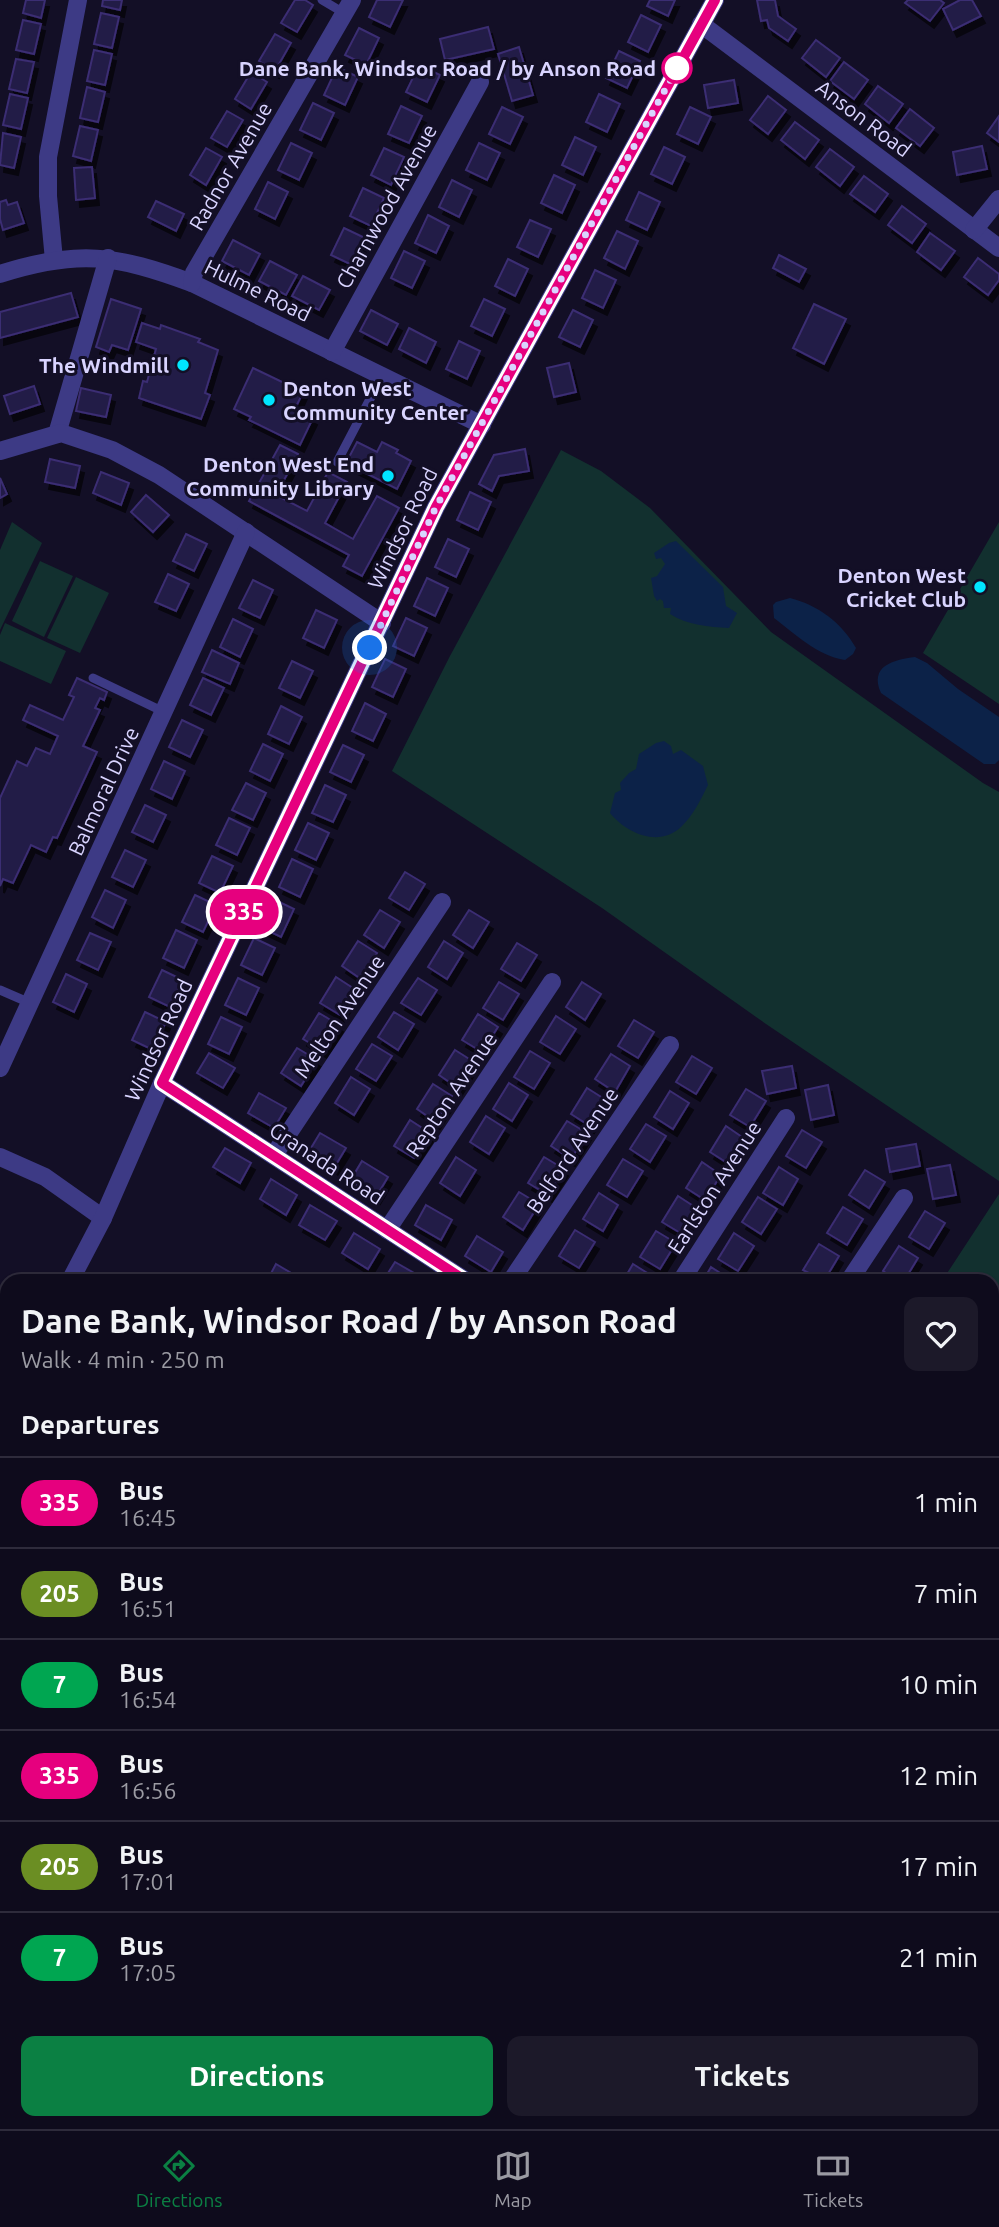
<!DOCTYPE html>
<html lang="en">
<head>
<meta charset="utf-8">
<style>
	body { margin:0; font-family:Ubuntu,sans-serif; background:#1c1929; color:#f1f3f6; height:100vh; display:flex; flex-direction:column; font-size:26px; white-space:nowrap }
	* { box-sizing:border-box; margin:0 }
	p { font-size:23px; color:#9b9ba3 }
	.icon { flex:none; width:38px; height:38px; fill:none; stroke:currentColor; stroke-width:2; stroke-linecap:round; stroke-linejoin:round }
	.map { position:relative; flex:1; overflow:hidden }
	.details { position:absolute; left:0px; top:1274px; width:999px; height:856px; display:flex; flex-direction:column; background:#0e0b1c; border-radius:21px 21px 0 0; box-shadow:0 2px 5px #0004,0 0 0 2px #2e2b3b }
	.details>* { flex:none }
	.badge { padding:0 14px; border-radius:23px; font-size:24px; line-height:46px }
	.you { position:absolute; width:35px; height:35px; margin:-18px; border:5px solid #fff; border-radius:50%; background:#1a73e8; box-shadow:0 0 0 10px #1a73e833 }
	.map>.badge { position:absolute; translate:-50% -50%; box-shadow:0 0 0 4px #fff }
	h2 { padding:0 21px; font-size:26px; line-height:63px }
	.round { display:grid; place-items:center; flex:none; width:74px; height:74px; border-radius:14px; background:#1c1929 }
	.head { display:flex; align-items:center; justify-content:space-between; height:119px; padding:0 21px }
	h1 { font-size:33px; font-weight:700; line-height:52px }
	.button { display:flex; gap:14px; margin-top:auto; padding:14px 21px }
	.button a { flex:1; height:80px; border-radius:14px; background:#0b8043; color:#fff; font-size:28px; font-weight:700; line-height:80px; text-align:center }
	.button a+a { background:#1c1929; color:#f1f3f6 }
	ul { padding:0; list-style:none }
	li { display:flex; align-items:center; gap:21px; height:91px; padding:0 21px; border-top:2px solid #2e2b3b }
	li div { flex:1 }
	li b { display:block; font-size:26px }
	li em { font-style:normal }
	li .badge { min-width:77px; font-weight:700; text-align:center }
	.menu { display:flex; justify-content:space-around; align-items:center; height:98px; border-top:2px solid #2e2b3b; background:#0e0b1c; font-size:19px; color:#9b9ba3 }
	.menu a { display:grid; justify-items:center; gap:4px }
	.menu .selected { color:#0b8043 }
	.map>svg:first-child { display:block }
	.green { fill:#12302f }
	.water { fill:#0c2248 }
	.building { fill:#241b47; stroke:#3b2d73; stroke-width:2; filter:url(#shadow) }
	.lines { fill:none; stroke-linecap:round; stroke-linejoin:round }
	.lane { stroke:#3d3a85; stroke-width:9 }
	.street { stroke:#3d3a85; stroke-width:18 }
	.line-casing { stroke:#fff; stroke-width:16 }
	.line { stroke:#e6007e; stroke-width:10 }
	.walk { stroke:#d9d4ff; stroke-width:7; stroke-dasharray:0 12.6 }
	.stop-dot { fill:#fff; stroke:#e6007e; stroke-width:3.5 }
	.poi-dot { fill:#00e5ff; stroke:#130f26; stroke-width:2.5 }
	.labels { text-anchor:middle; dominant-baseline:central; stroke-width:6; stroke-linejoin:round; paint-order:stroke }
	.stop-label { font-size:21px; font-weight:bold; fill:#d9d4ff; stroke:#130f26; text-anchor:end }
	.street-label { font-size:21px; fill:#d9d4ff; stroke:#130f26 }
	.poi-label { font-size:21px; font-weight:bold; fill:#d9d4ff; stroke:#130f26; text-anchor:end }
</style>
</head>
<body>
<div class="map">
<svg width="999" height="2129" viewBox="0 0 999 2129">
	<defs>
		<filter id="shadow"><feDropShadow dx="4" dy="7" stdDeviation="0" flood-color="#0009"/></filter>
	</defs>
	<rect width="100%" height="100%" fill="#130f26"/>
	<!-- green -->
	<g class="green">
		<polygon points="561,450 601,471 650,508 771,632 983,783 999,792 999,1181 766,1024 602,908 392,771 450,656"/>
		<polygon points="12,522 42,543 0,630 0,550"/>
		<polygon points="999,522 999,704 923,653"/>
		<polygon points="40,561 73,576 44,637 12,621"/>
		<polygon points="76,577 109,593 80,653 47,638"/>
		<polygon points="5,623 66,651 51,684 0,661 0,635"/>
		<polygon points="999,1194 999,1543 992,1538 992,1281 942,1281"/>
	</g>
	<!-- water -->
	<g class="water">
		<path d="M676,541L723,587L726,606L737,613L729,628C709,627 687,625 670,614L671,608H664L663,601L660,599L657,601L654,596L651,578L657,576L665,564L661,558L656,559L654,553L669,543Z"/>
		<path d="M790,598C818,605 842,623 856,648L853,654L845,660C818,656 795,634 774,618L773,605L776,602Z"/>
		<path d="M915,657L927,663L958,689L999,717V760L995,764H984L881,693C869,666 893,660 915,657Z"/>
		<path d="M664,741L671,746L673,754L681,750L703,766L708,785C701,799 693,816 681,827C659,848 626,833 610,813L615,793L621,790L620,783L629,773L636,769L639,754L656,743Z"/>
	</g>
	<!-- building -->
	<g class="building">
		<polygon points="26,0 45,0 41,18 23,13"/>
		<polygon points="103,0 122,0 120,10 102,6"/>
		<polygon points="295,0 305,0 313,5 297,32 281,23"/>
		<polygon points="377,0 403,0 390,27 369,17"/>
		<polygon points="650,0 675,0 668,16 647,6"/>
		<polygon points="757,0 775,0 778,16 796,29 788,41 769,28 767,20 761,21"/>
		<polygon points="908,0 940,0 944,3 930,21 905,3"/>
		<polygon points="960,0 972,0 981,16 953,30 943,9"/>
		<polygon points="101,13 119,17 112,48 94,44"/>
		<polygon points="641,15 661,25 648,52 628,42"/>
		<polygon points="23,20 41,24 34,54 16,50"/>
		<polygon points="488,27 494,49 445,60 440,39"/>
		<polygon points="359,28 379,38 366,65 345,55"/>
		<polygon points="275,34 291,43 275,71 259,61"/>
		<polygon points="816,40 840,58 826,77 802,58"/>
		<polygon points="519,47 533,95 512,101 498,54"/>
		<polygon points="94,50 112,54 105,85 87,81"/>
		<polygon points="619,51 640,61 627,88 606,78"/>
		<polygon points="16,59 34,62 27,93 9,89"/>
		<polygon points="844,62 868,80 854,99 830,81"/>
		<polygon points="419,65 440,75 427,102 406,92"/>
		<polygon points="337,67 358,77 345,105 324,95"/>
		<polygon points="251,72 267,82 251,109 235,99"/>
		<polygon points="734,80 738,103 708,108 704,85"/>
		<polygon points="878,86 903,104 889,123 865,104"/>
		<polygon points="87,87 105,92 98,122 80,118"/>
		<polygon points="10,94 28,98 21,129 3,125"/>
		<polygon points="599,94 620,104 607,132 586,122"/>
		<polygon points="768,96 786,110 768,134 750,120"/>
		<polygon points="313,103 334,113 321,140 300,130"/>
		<polygon points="401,106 422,116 409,143 388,134"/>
		<polygon points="502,107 523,117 510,144 489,134"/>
		<polygon points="690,107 711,117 698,144 677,134"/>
		<polygon points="910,109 934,128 920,146 896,128"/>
		<polygon points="227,111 243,120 227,147 211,138"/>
		<polygon points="999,116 999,142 987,133"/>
		<polygon points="795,122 819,140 805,159 781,140"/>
		<polygon points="80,126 98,130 91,161 73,156"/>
		<polygon points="3,133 21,137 14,168 0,165"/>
		<polygon points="575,137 596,147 583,175 562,165"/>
		<polygon points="291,143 312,153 299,180 278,170"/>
		<polygon points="479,143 500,153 487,180 466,170"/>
		<polygon points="982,146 987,169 957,175 953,152"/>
		<polygon points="664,147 685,157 672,184 651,174"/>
		<polygon points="206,148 222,157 206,185 190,175"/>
		<polygon points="384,148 404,157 391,185 371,175"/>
		<polygon points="830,149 854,167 840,186 816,167"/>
		<polygon points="92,167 95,198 76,200 74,168"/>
		<polygon points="554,175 575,185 562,213 541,203"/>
		<polygon points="864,176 888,194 875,212 850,194"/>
		<polygon points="452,180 472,190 459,217 439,207"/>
		<polygon points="268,182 288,192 275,219 255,209"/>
		<polygon points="363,188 384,198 371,226 350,216"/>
		<polygon points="639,192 660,202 647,230 626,220"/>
		<polygon points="6,200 8,205 17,202 24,223 3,230 0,219 0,202"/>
		<polygon points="156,201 184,214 176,231 148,217"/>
		<polygon points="902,206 926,224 912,243 888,225"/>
		<polygon points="428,215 449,226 436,253 415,243"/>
		<polygon points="530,220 551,229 538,257 517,247"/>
		<polygon points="344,228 365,238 352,265 331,255"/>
		<polygon points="617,231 638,241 625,269 604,258"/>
		<polygon points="930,233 955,251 941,270 917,252"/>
		<polygon points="233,240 260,254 249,275 222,261"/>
		<polygon points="404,251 425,261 412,288 391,278"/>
		<polygon points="779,255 806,269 799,282 773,268"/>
		<polygon points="978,258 999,274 999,280 988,295 964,277"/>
		<polygon points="508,259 528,269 515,296 495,286"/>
		<polygon points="270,261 297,275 286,295 259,281"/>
		<polygon points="595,270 616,280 603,308 582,298"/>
		<polygon points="303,276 330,290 319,310 292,296"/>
		<polygon points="71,293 78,317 0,338 0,312"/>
		<polygon points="111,299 141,309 128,350 112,345 109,352 96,347"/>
		<polygon points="484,299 505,309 492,336 471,326"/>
		<polygon points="814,304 846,319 824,364 793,348"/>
		<polygon points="371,310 398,324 387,345 360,331"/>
		<polygon points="573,310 593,320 580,347 559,337"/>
		<polygon points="142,323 160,329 161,325 200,339 198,342 218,350 205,393 210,395 201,419 139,398 143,381 147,382 156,349 136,342"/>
		<polygon points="409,328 436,342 426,363 399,349"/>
		<polygon points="459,341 480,351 467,379 446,369"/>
		<polygon points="569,363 576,392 554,397 547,368"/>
		<polygon points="253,368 303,392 295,409 313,418 300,445 249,420 251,417 234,409"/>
		<polygon points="34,386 40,404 10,414 4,396"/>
		<polygon points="81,388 111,395 106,417 76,411"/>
		<polygon points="357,442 377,452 382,442 398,450 396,453 411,461 397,489 346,463"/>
		<polygon points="280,445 298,454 276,495 307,511 328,472 347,482 325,523 353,539 377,496 399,508 362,576 343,566 349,555 249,501"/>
		<polygon points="525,449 529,471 499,476 492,491 479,484 494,455"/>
		<polygon points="50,459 80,466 75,488 45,482"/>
		<polygon points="101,472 129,483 121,505 93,493"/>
		<polygon points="0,478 7,494 0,498"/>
		<polygon points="470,492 491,502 478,530 457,520"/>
		<polygon points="146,495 169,515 153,532 131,512"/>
		<polygon points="186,534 207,544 194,571 173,561"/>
		<polygon points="448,539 469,549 456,577 435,567"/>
		<polygon points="168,574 189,584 176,611 155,602"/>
		<polygon points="427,578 448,588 435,616 414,606"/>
		<polygon points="253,580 273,590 260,618 239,608"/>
		<polygon points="316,610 337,620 324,648 303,638"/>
		<polygon points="406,618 427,628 414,656 393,646"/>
		<polygon points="233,619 253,629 240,657 220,647"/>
		<polygon points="212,650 239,663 230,684 202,672"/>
		<polygon points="385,659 406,669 393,697 372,687"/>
		<polygon points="292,661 313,671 300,698 279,688"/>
		<polygon points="77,678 107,692 104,700 100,698 95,708 100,710 83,746 97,752 57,838 53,837 46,852 31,845 13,883 3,879 0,886 0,798 17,761 27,766 36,748 50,754 58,736 23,720 30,705 63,720 74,697 69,695"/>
		<polygon points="203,678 224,688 211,715 190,705"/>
		<polygon points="365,703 386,714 373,741 352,731"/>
		<polygon points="281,706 302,717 289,744 268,734"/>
		<polygon points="182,720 203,730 190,757 169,747"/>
		<polygon points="263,744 283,754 270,781 250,771"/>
		<polygon points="343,745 364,755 351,782 330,772"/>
		<polygon points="164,761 185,771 172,799 151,789"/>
		<polygon points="246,783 266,793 253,820 232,810"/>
		<polygon points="325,785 346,795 333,822 312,813"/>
		<polygon points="145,805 166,815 153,842 132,832"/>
		<polygon points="229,818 250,828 237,855 216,845"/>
		<polygon points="308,823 329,833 316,860 295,850"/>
		<polygon points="125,850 146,860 133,887 112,877"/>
		<polygon points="212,856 233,866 220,893 199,883"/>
		<polygon points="292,859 313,869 300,897 279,887"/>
		<polygon points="405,872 425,884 409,910 389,898"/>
		<polygon points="105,890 126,900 113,928 92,917"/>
		<polygon points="195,895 216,905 203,932 182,922"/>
		<polygon points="273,899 294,909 281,937 260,927"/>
		<polygon points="380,910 400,922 384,948 364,935"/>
		<polygon points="469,910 489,922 473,948 453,935"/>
		<polygon points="176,930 197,940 184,968 163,958"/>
		<polygon points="90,933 111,942 98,970 77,960"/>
		<polygon points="254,938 275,948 262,975 241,965"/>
		<polygon points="358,941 377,953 361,979 342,966"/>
		<polygon points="444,941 463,953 447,979 428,967"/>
		<polygon points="517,943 537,955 521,981 501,969"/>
		<polygon points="162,970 183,980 170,1007 149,997"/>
		<polygon points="66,974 87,984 74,1012 53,1002"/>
		<polygon points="336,977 356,990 340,1015 320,1003"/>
		<polygon points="238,978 259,988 246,1015 225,1005"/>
		<polygon points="418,978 437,990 421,1015 401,1003"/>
		<polygon points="499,982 519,994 503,1020 483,1008"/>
		<polygon points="582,982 601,994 585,1020 566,1007"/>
		<polygon points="145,1012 166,1022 153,1050 132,1040"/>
		<polygon points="394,1012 414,1024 398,1050 378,1037"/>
		<polygon points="319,1013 339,1025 323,1051 303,1039"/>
		<polygon points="478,1014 498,1027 482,1052 462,1040"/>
		<polygon points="556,1016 576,1029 560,1054 540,1042"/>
		<polygon points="221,1017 242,1027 229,1054 208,1044"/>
		<polygon points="634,1020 654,1032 638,1058 618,1046"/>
		<polygon points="372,1044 392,1056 376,1081 356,1069"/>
		<polygon points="297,1048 317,1060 301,1086 281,1073"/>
		<polygon points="455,1050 474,1062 458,1088 439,1075"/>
		<polygon points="530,1051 550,1063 534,1089 514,1077"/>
		<polygon points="209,1053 235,1068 223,1088 197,1073"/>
		<polygon points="611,1054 630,1066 615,1092 595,1079"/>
		<polygon points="692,1056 712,1068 696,1094 676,1082"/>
		<polygon points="792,1066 796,1088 767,1094 762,1071"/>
		<polygon points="351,1077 370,1089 354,1115 335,1103"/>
		<polygon points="509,1083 528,1095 512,1121 493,1109"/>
		<polygon points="433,1084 452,1096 436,1122 417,1109"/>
		<polygon points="828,1085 834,1115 811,1120 805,1090"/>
		<polygon points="587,1088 606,1100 590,1126 571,1114"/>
		<polygon points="746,1089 766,1101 750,1127 730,1115"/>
		<polygon points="670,1091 689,1103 673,1129 654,1117"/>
		<polygon points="259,1093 286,1108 274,1128 248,1113"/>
		<polygon points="486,1116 505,1128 489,1154 470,1142"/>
		<polygon points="410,1120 430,1133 414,1158 394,1146"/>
		<polygon points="567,1121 587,1133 571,1159 551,1146"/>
		<polygon points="646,1124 666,1136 650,1162 630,1149"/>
		<polygon points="726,1126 745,1139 729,1164 710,1152"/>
		<polygon points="802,1130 822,1142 806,1168 786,1156"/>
		<polygon points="320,1133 346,1148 334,1168 308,1153"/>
		<polygon points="916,1144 920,1166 890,1172 886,1149"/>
		<polygon points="225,1148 251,1163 240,1183 213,1167"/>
		<polygon points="456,1157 476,1170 460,1196 440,1183"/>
		<polygon points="544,1157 564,1169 548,1195 528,1183"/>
		<polygon points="623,1159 643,1171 627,1197 607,1185"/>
		<polygon points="362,1161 388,1177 376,1197 350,1181"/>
		<polygon points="702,1162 721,1175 705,1200 686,1188"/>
		<polygon points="950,1165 956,1195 933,1199 927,1169"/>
		<polygon points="779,1167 798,1179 783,1205 763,1193"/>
		<polygon points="865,1170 885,1182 869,1208 849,1195"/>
		<polygon points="271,1179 297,1195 286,1215 260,1199"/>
		<polygon points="519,1192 539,1204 523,1230 503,1217"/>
		<polygon points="599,1193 618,1205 603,1231 583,1219"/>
		<polygon points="678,1196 698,1209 682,1234 662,1222"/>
		<polygon points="758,1197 777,1209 761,1234 742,1222"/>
		<polygon points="310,1205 337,1221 325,1240 299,1225"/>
		<polygon points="426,1205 452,1220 441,1240 415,1225"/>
		<polygon points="843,1207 863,1219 847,1245 827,1233"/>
		<polygon points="925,1211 945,1223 929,1249 909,1237"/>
		<polygon points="575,1230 595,1242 579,1268 559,1256"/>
		<polygon points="656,1231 676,1243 660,1269 640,1257"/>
		<polygon points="354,1233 380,1249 368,1269 342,1253"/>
		<polygon points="734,1233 754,1246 738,1271 718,1259"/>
		<polygon points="477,1236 503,1252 491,1272 465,1256"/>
		<polygon points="819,1244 839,1256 824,1281 803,1270"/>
		<polygon points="899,1246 918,1258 904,1281 898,1281 883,1271"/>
		<polygon points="395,1262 421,1277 418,1281 383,1281"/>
		<polygon points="276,1264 303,1280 302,1281 267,1281"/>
		<polygon points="633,1264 652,1276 650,1281 623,1281"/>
		<polygon points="711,1267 731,1280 730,1281 703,1281"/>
		<polygon points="999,1588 999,1608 992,1604"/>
		<polygon points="992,1754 999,1757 999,1784 992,1780"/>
		<polygon points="992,1840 999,1844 999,1861 995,1869 992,1867"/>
		<polygon points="999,2077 999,2112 992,2107 992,2085"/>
		<polygon points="294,2123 321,2123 330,2129 290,2129"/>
		<polygon points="423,2123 449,2123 456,2129 419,2129"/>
		<polygon points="572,2123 591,2123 599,2129 567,2129"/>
		<polygon points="681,2123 718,2123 714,2129 689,2129"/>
		<polygon points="827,2123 857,2123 852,2129 835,2129"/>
		<polygon points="963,2123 992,2123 987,2129 964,2129 960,2126"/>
	</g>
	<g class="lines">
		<!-- lane -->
		<g class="lane">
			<polyline points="322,0 344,13"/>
			<polyline points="337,462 382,376"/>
			<polyline points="93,678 164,712"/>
			<polyline points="0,990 30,1003"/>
		</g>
		<!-- street -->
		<g class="street">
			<polyline points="701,24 999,248"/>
			<polyline points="974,230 999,199"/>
			<polyline points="54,260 48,196 48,157 78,0"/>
			<path d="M0,274C78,249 116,255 192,283L482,425"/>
			<polyline points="192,283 194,273 352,0"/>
			<polyline points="332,352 480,82"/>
			<polyline points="57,434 108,258"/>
			<polyline points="0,451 61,433 112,450 159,475 382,623"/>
			<polyline points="0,1068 246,532"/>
			<polyline points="162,1083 466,1281"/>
			<polyline points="274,1155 442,902"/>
			<polyline points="0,1157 45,1177 103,1218"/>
			<polyline points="387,1230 552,982"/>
			<polyline points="70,1281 103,1218 162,1083 436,507 715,0"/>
			<polyline points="511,1281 670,1045"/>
			<polyline points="681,1281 786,1118"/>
			<polyline points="849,1281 904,1198"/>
			<polyline points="0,1428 7,1413"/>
			<polyline points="992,1634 999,1638"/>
			<polyline points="0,1704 7,1709"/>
			<polyline points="992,1814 999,1819"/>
			<polyline points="0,1885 7,1890"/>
			<polyline points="992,1999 999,2004"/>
			<polyline points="363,2123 372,2129"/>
			<polyline points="634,2123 643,2129"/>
			<polyline points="905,2123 914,2129"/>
			<polyline points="393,2129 397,2123"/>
		</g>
	</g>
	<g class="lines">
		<defs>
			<polyline id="line" points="466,1281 162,1083 436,507 715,0"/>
		</defs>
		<!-- line casing -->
		<use href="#line" class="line-casing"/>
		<!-- line -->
		<use href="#line" class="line"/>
		<!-- walk -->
		<polyline class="walk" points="370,648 436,507 677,68"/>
	</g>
	<!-- markers -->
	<circle class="stop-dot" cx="677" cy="68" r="14"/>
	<g class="poi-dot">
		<circle cx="183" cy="365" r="7"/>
		<circle cx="269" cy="400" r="7"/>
		<circle cx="388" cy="476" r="7"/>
		<circle cx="980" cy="587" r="7"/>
	</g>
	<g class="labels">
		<!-- stop labels -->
		<g class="stop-label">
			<text x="656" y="68">Dane Bank, Windsor Road / by Anson Road</text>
		</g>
		<!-- street labels -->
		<g class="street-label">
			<text transform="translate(864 118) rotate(37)">Anson Road</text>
			<text transform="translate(230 166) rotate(-60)">Radnor Avenue</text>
			<text transform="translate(386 206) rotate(-61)">Charnwood Avenue</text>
			<text transform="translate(258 290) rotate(26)">Hulme Road</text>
			<text transform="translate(402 528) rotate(-64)">Windsor Road</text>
			<text transform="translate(103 791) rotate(-65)">Balmoral Drive</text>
			<text transform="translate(339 1016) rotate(-56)">Melton Avenue</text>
			<text transform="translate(158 1040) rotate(-65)">Windsor Road</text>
			<text transform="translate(451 1094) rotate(-56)">Repton Avenue</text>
			<text transform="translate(572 1150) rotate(-56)">Belford Avenue</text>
			<text transform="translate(327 1163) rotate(33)">Granada Road</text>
			<text transform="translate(714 1187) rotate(-57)">Earlston Avenue</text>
		</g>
		<!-- poi labels -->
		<g class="poi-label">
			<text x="169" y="365">The Windmill</text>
			<text x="283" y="388" text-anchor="start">Denton West<tspan x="283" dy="24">Community Center</tspan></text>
			<text x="374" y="464">Denton West End<tspan x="374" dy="24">Community Library</tspan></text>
			<text x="966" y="575">Denton West<tspan x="966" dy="24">Cricket Club</tspan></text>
		</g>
	</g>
</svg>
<div class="you" style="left:370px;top:648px"></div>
<b class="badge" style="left:244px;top:912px;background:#e6007e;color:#fff">335</b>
<section class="details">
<div class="head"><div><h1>Dane Bank, Windsor Road / by Anson Road</h1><p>Walk · 4 min · 250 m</p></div><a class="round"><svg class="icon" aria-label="heart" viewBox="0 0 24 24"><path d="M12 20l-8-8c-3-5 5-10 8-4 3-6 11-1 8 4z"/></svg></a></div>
<h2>Departures</h2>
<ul>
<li><span class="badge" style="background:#e6007e;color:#fff">335</span><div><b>Bus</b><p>16:45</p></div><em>1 min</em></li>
<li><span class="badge" style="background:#6b8e23;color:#fff">205</span><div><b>Bus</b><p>16:51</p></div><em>7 min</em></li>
<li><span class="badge" style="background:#00a651;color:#fff">7</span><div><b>Bus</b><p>16:54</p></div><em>10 min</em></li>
<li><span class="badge" style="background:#e6007e;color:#fff">335</span><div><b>Bus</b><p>16:56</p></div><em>12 min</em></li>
<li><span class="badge" style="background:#6b8e23;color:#fff">205</span><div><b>Bus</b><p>17:01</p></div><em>17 min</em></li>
<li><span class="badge" style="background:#00a651;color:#fff">7</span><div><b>Bus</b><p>17:05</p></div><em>21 min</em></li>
</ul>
<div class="button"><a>Directions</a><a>Tickets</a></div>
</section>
</div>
<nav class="menu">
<a class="selected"><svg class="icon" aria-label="directions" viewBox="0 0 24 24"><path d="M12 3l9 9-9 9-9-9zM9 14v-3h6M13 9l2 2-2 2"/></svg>Directions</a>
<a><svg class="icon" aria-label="map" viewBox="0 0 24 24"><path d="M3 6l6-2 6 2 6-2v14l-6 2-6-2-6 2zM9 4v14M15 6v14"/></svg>Map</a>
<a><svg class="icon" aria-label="tickets" viewBox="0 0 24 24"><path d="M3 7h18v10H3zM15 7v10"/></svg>Tickets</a>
</nav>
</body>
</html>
